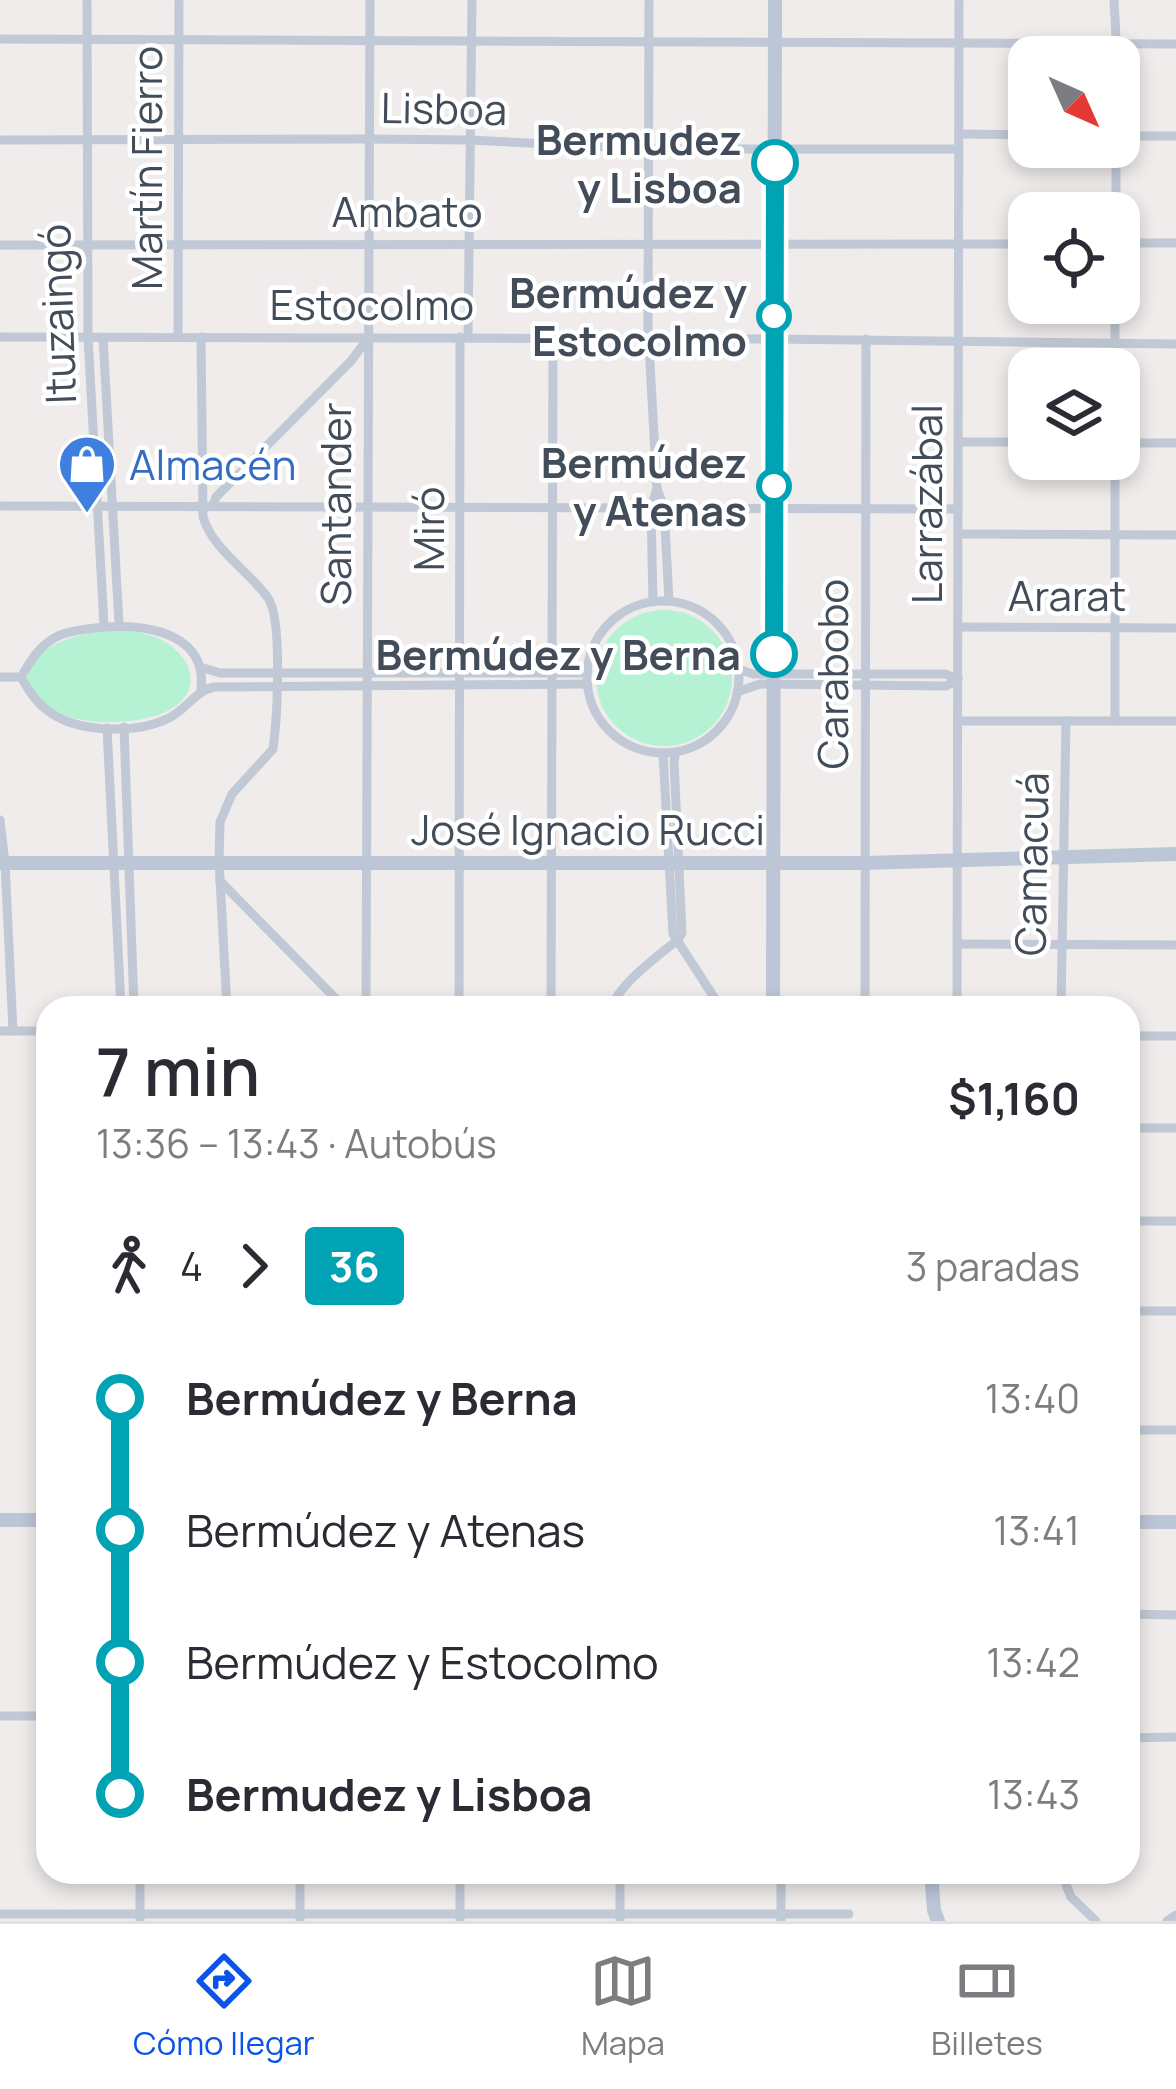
<!DOCTYPE html>
<html lang="es">
<head>
<meta charset="utf-8">
<style>
	body { margin:0; font-family:Manrope,sans-serif; background:#f7f7f7; color:#2b2b33; height:100vh; display:flex; flex-direction:column; font-size:45px; white-space:nowrap }
	* { box-sizing:border-box; margin:0 }
	p { font-size:39px; color:#7c7c81 }
	.icon { flex:none; width:66px; height:66px; fill:none; stroke:currentColor; stroke-width:2; stroke-linecap:round; stroke-linejoin:round }
	.map { position:relative; flex:1; overflow:hidden }
	.side { position:absolute; left:36px; top:996px; width:1104px; height:888px; display:flex; flex-direction:column; background:#fff; border-radius:36px; box-shadow:0 6px 18px #0003 }
	.side>* { flex:none }
	.badge { padding:0 24px; border-radius:9px; font-size:42px; line-height:78px }
	.needle { width:78px; rotate:135deg }
	.buttons { position:absolute; left:1008px; top:36px; display:grid; gap:24px }
	.buttons a { display:grid; place-items:center; width:132px; height:132px; border-radius:24px; background:#fff; box-shadow:0 6px 18px #0003; font-size:60px }
	.map>.badge { position:absolute; translate:-50% -50%; box-shadow:0 0 0 6px #fff }
	.legs { display:flex; align-items:center; gap:18px; height:132px; padding:0 60px; font-size:39px }
	.legs p { margin-inline-start:auto }
	.summary { display:flex; align-items:center; justify-content:space-between; height:204px; padding:0 60px }
	h1 { font-size:66px; font-weight:600; line-height:90px }
	ul { padding:0 60px; list-style:none }
	li { display:flex; align-items:center; gap:42px; height:132px; font-size:45px }
	li i { display:grid; place-items:center; width:18px; height:100%; margin:0 15px; background:currentColor }
	li i::after { content:''; width:30px; height:30px; margin:-15px; border:9px solid; border-radius:50%; background:#fff }
	li p { margin-inline-start:auto }
	li:first-child i { background:linear-gradient(#0000 50%,currentColor 0) }
	li:last-child i { background:linear-gradient(currentColor 50%,#0000 0) }
	.dock { display:flex; justify-content:space-around; align-items:center; height:168px; border-top:3px solid #e1e1e2; background:#fff; font-size:33px; color:#7c7c81 }
	.dock a { display:grid; justify-items:center; gap:6px }
	.dock .active { color:#0b54e9 }
	.map>svg:first-child { display:block }
	.green { fill:#b5f1d3 }
	.lines { fill:none; stroke-linecap:round; stroke-linejoin:round }
	.street { stroke:#c0c9d5; stroke-width:9 }
	.secondary { stroke:#bcc6d7; stroke-width:14 }
	.line-1-casing { stroke:#fff; stroke-width:27 }
	.line-1 { stroke:#00a3b4; stroke-width:18 }
	.stop-1-dot { fill:#fff; stroke:#00a3b4; stroke-width:6 }
	.labels { text-anchor:middle; dominant-baseline:central; stroke-width:9; stroke-linejoin:round; paint-order:stroke }
	.street-label { font-size:42px; fill:#434d5a; stroke:#fff }
	.stop-label { font-size:42px; font-weight:bold; fill:#434d5a; stroke:#fff; text-anchor:end }
	.shop-label { font-size:42px; fill:#366cbe; stroke:#fff; text-anchor:start }
</style>
</head>
<body>
<div class="map">
<svg width="1176" height="1921" viewBox="0 0 1176 1921">
	<rect width="100%" height="100%" fill="#efeceb"/>
	<!-- green -->
	<g class="green">
		<circle cx="664" cy="678" r="68"/>
		<path d="M106,630C122,631 137,630 152,636C181,645 208,680 177,705C152,725 88,727 60,713C46,707 34,693 27,680C32,643 75,636 106,630Z"/>
	</g>
	<g class="lines">
		<!-- street -->
		<g class="street">
			<polyline points="87,0 88,337 104,626"/>
			<polyline points="649,0 648,327 657,489 664,507 669,601"/>
			<polyline points="1114,0 1117,57"/>
			<polyline points="0,39 1176,44"/>
			<polyline points="959,134 1029,135"/>
			<polyline points="1119,136 1176,136"/>
			<polyline points="0,140 370,139 470,140 648,149 958,149"/>
			<polyline points="1116,213 1116,147"/>
			<polyline points="1119,243 1176,243"/>
			<polyline points="0,245 1029,244"/>
			<polyline points="0,337 773,339 1176,344"/>
			<polyline points="103,337 119,624"/>
			<polyline points="178,337 179,0"/>
			<path d="M201,337L203,517C213,550 248,570 268,598C283,620 277,720 273,749L232,794L220,822L219,861L227,1008"/>
			<polyline points="468,337 472,0"/>
			<polyline points="1115,369 1115,303"/>
			<polyline points="960,442 1029,442"/>
			<polyline points="1119,443 1176,443"/>
			<polyline points="213,505 216,497 351,361 369,337"/>
			<polyline points="0,506 958,509"/>
			<polyline points="959,534 1176,535"/>
			<circle cx="663" cy="677" r="76"/>
			<polyline points="653,602 651,507 657,489"/>
			<polyline points="959,627 1176,628"/>
			<polyline points="200,667 220,673 587,673"/>
			<polyline points="738,669 753,674 945,674 958,679"/>
			<polyline points="0,677 21,677"/>
			<path d="M21,677C29,691 37,704 51,713C80,733 137,734 169,718C186,710 195,691 214,687L587,684"/>
			<path d="M21,677C29,664 37,649 51,640C61,633 74,631 87,629C130,622 209,626 201,690"/>
			<polyline points="737,692 760,684 946,686 958,679"/>
			<polyline points="959,721 1176,721"/>
			<polyline points="1115,721 1115,459"/>
			<polyline points="124,727 134,1008"/>
			<polyline points="107,728 121,1008"/>
			<polyline points="663,753 673,934 721,1008"/>
			<polyline points="0,820 5,863 13,1031"/>
			<polyline points="220,881 345,1008"/>
			<polyline points="958,944 1176,945"/>
			<polyline points="366,1008 370,0"/>
			<polyline points="459,1008 460,337"/>
			<polyline points="551,1008 553,339"/>
			<path d="M611,1008C619,987 643,968 660,954C669,946 676,944 682,933L674,761L676,752"/>
			<polyline points="865,1008 866,339"/>
			<polyline points="957,1008 959,0"/>
			<polyline points="1061,1008 1066,721"/>
			<polyline points="0,1031 48,1031"/>
			<polyline points="1128,1036 1176,1036"/>
			<polyline points="1128,1128 1176,1128"/>
			<polyline points="1128,1221 1176,1221"/>
			<polyline points="1128,1311 1176,1311"/>
			<polyline points="1128,1430 1176,1430"/>
			<polyline points="1128,1614 1176,1615"/>
			<polyline points="0,1716 48,1716"/>
			<polyline points="1128,1738 1176,1737"/>
			<polyline points="1061,1872 1071,1897 1096,1921"/>
			<polyline points="0,1914 849,1914"/>
			<polyline points="140,1921 140,1872"/>
			<polyline points="300,1921 300,1872"/>
			<polyline points="460,1921 460,1872"/>
			<polyline points="620,1921 620,1872"/>
			<polyline points="781,1921 781,1872"/>
			<polyline points="1167,1921 1176,1915"/>
		</g>
		<!-- secondary -->
		<g class="secondary">
			<polyline points="0,863 864,863 1176,854"/>
			<polyline points="773,1008 775,0"/>
			<polyline points="0,1520 48,1520"/>
			<polyline points="1128,1522 1176,1522"/>
			<polyline points="931,1872 934,1910 938,1921"/>
		</g>
	</g>
	<g class="lines">
		<defs>
			<polyline id="line-1" points="774,654 775,163"/>
		</defs>
		<!-- line-1 casing -->
		<use href="#line-1" class="line-1-casing"/>
		<!-- line-1 -->
		<use href="#line-1" class="line-1"/>
	</g>
	<!-- icons -->
	<defs>
		<symbol id="shop-pin" viewBox="-11 -11 22 30"><path d="M0 17L-7.5 6A9.5 9.5 0 1 1 7.5 6Z" fill="#3f7fe0" stroke="#fff"/><path d="M-5-2.5h2.3a2.7 3.5 0 0 1 5.4 0H5L5.5 6h-11ZM-1.5-2.5h3a1.5 2.3 0 0 0-3 0Z" fill="#fff"/></symbol>
	</defs>
	<g fill-rule="evenodd">
		<use href="#shop-pin" x="54" y="431" width="66" height="90"/>
	</g>
	<!-- markers -->
	<g class="stop-1-dot">
		<circle cx="775" cy="163" r="21"/>
		<circle cx="774" cy="316" r="15"/>
		<circle cx="774" cy="486" r="15"/>
		<circle cx="774" cy="654" r="21"/>
	</g>
	<g class="labels">
		<!-- street labels -->
		<g class="street-label">
			<text transform="translate(444 108) rotate(1)">Lisboa</text>
			<text transform="translate(146 168) rotate(-90)">Martín Fierro</text>
			<text x="407" y="211">Ambato</text>
			<text x="372" y="304">Estocolmo</text>
			<text transform="translate(57 314) rotate(-92)">Ituzaingó</text>
			<text transform="translate(335 504) rotate(-90)">Santander</text>
			<text transform="translate(926 504) rotate(-90)">Larrazábal</text>
			<text transform="translate(428 529) rotate(-90)">Miró</text>
			<text x="1067" y="595">Ararat</text>
			<text transform="translate(832 674) rotate(-90)">Carabobo</text>
			<text x="588" y="829">José Ignacio Rucci</text>
			<text transform="translate(1031 864) rotate(-89)">Camacuá</text>
		</g>
		<!-- stop labels -->
		<g class="stop-label">
			<text x="742" y="139">Bermudez<tspan x="742" dy="48">y Lisboa</tspan></text>
			<text x="747" y="292">Bermúdez y<tspan x="747" dy="48">Estocolmo</tspan></text>
			<text x="747" y="462">Bermúdez<tspan x="747" dy="48">y Atenas</tspan></text>
			<text x="741" y="654">Bermúdez y Berna</text>
		</g>
		<!-- shop labels -->
		<g class="shop-label">
			<text x="129" y="464">Almacén</text>
		</g>
	</g>
</svg>
<div class="buttons">
<a><svg class="needle" viewBox="-14 -14 28 28"><path d="M0-13l5 13h-10z" fill="#e53935"/><path d="M0 13l5-13h-10z" fill="#7c7c81"/></svg></a>
<a><svg class="icon" aria-label="locate" viewBox="0 0 24 24"><circle cx="12" cy="12" r="6"/><path d="M12 2v4M12 18v4M2 12h4M18 12h4"/></svg></a>
<a><svg class="icon" aria-label="layers" viewBox="0 0 24 24"><path d="M12 4l9 5-9 5-9-5zM3 14l9 5 9-5"/></svg></a>
</div>
<section class="side">
<div class="summary"><div><h1>7 min</h1><p>13:36 – 13:43 · Autobús</p></div><b>$1,160</b></div>
<div class="legs"><svg class="icon" aria-label="walk" viewBox="0 0 24 24"><circle cx="13" cy="4" r="2"/><path d="M13 8l-2 6 4 7M11 14l-3 7M7 12l3-4h3l4 4"/></svg>4<svg class="icon" aria-label="forward" viewBox="0 0 24 24"><path d="M9 5l7 7-7 7"/></svg><b class="badge" style="background:#00a3b4;color:#fff">36</b><p>3 paradas</p></div>
<ul>
<li><i style="color:#00a3b4"></i><b>Bermúdez y Berna</b><p>13:40</p></li>
<li><i style="color:#00a3b4"></i><span>Bermúdez y Atenas</span><p>13:41</p></li>
<li><i style="color:#00a3b4"></i><span>Bermúdez y Estocolmo</span><p>13:42</p></li>
<li><i style="color:#00a3b4"></i><b>Bermudez y Lisboa</b><p>13:43</p></li>
</ul>
</section>
</div>
<nav class="dock">
<a class="active"><svg class="icon" aria-label="directions" viewBox="0 0 24 24"><path d="M12 3l9 9-9 9-9-9zM9 14v-3h6M13 9l2 2-2 2"/></svg>Cómo llegar</a>
<a><svg class="icon" aria-label="map" viewBox="0 0 24 24"><path d="M3 6l6-2 6 2 6-2v14l-6 2-6-2-6 2zM9 4v14M15 6v14"/></svg>Mapa</a>
<a><svg class="icon" aria-label="tickets" viewBox="0 0 24 24"><path d="M3 7h18v10H3zM15 7v10"/></svg>Billetes</a>
</nav>
</body>
</html>
